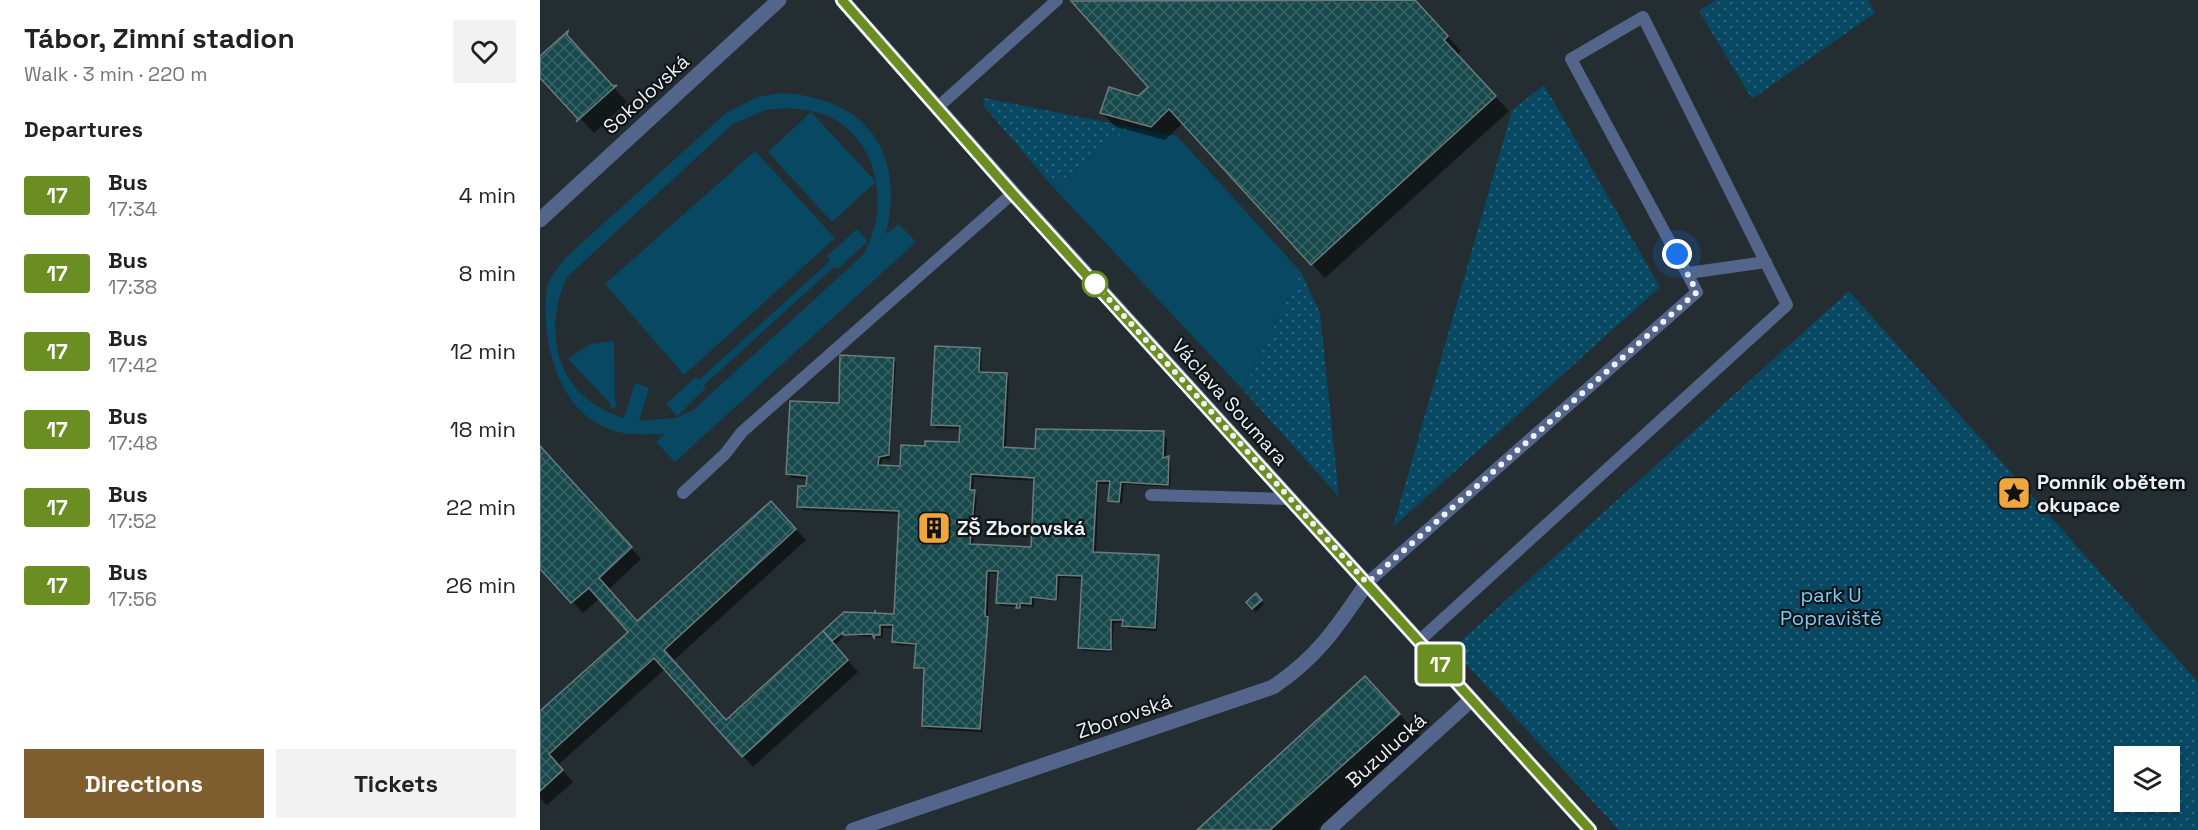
<!DOCTYPE html>
<html lang="en">
<head>
<meta charset="utf-8">
<style>
	body { margin:0; font-family:"Space Grotesk",sans-serif; background:#f2f2f2; color:#222; height:100vh; display:flex; flex-direction:column; font-size:22px; white-space:nowrap }
	* { box-sizing:border-box; margin:0 }
	p { font-size:20px; color:#767676 }
	.icon { flex:none; width:33px; height:33px; fill:none; stroke:currentColor; stroke-width:2; stroke-linecap:round; stroke-linejoin:round }
	.map { position:relative; flex:1; overflow:hidden }
	.side { display:flex; flex-direction:column; background:#fff; width:540px }
	.side>* { flex:none }
	.badge { padding:0 12px; border-radius:4px; font-size:21px; line-height:39px }
	.controls { position:absolute; left:1574px; top:746px; display:grid; gap:12px }
	.controls a { display:grid; place-items:center; width:66px; height:66px; border-radius:0px; background:#fff; box-shadow:0 2px 4px #0004; font-size:30px }
	.you { position:absolute; width:30px; height:30px; margin:-15px; border:4px solid #fff; border-radius:50%; background:#1a73e8; box-shadow:0 0 0 9px #1a73e833 }
	.map>.badge { position:absolute; translate:-50% -50%; box-shadow:0 0 0 3px #fff }
	h2 { padding:0 24px; font-size:22px; line-height:54px }
	.round { display:grid; place-items:center; flex:none; width:63px; height:63px; border-radius:0px; background:#f2f2f2 }
	.head { display:flex; align-items:center; justify-content:space-between; height:102px; padding:0 24px }
	h1 { font-size:28px; font-weight:800; line-height:45px }
	.button { display:flex; gap:12px; margin-top:auto; padding:12px 24px }
	.button a { flex:1; height:69px; border-radius:0px; background:#7e5e2e; color:#fff; font-size:24px; font-weight:800; line-height:69px; text-align:center }
	.button a+a { background:#f2f2f2; color:#222 }
	ul { padding:0; list-style:none }
	li { display:flex; align-items:center; gap:18px; height:78px; padding:0 24px }
	li div { flex:1 }
	li b { display:block; font-size:22px }
	li em { font-style:normal }
	li .badge { min-width:66px; font-weight:700; text-align:center }
	main { display:flex; flex:1; min-height:0 }
	.map>svg:first-child { display:block }
	.grass { fill:#084863; fill-rule:evenodd }
	.park { fill:url(#park-dots); fill-rule:evenodd }
	.shadow { fill:#0007; fill-rule:evenodd }
	.building { fill:url(#building-cross-hatch); stroke:#6d7b7b; stroke-width:1.5; fill-rule:evenodd }
	.lines { fill:none; stroke-linecap:round; stroke-linejoin:round }
	.lane { stroke:#54658c; stroke-width:12 }
	.street { stroke:#54658c; stroke-width:15 }
	.line-casing { stroke:#fff; stroke-width:14 }
	.line { stroke:#6b8e23; stroke-width:9 }
	.walk { stroke:#ebf1f5; stroke-width:6; stroke-dasharray:0 10.8 }
	.stop-dot { fill:#fff; stroke:#6b8e23; stroke-width:3 }
	.labels { text-anchor:middle; dominant-baseline:central; stroke-width:4.5; stroke-linejoin:round; paint-order:stroke }
	.street-label { font-size:20px; fill:#ebf1f5; stroke:#101417 }
	.poi-label { font-size:20px; font-weight:bold; fill:#ebf1f5; stroke:#101417; text-anchor:start }
	.park-label { font-size:20px; fill:#7fcaf3; stroke:#101417 }
</style>
</head>
<body>
<main>
<section class="side">
<div class="head"><div><h1>Tábor, Zimní stadion</h1><p>Walk · 3 min · 220 m</p></div><a class="round"><svg class="icon" aria-label="heart" viewBox="0 0 24 24"><path d="M12 20l-8-8c-3-5 5-10 8-4 3-6 11-1 8 4z"/></svg></a></div>
<h2>Departures</h2>
<ul>
<li><span class="badge" style="background:#6b8e23;color:#fff">17</span><div><b>Bus</b><p>17:34</p></div><em>4 min</em></li>
<li><span class="badge" style="background:#6b8e23;color:#fff">17</span><div><b>Bus</b><p>17:38</p></div><em>8 min</em></li>
<li><span class="badge" style="background:#6b8e23;color:#fff">17</span><div><b>Bus</b><p>17:42</p></div><em>12 min</em></li>
<li><span class="badge" style="background:#6b8e23;color:#fff">17</span><div><b>Bus</b><p>17:48</p></div><em>18 min</em></li>
<li><span class="badge" style="background:#6b8e23;color:#fff">17</span><div><b>Bus</b><p>17:52</p></div><em>22 min</em></li>
<li><span class="badge" style="background:#6b8e23;color:#fff">17</span><div><b>Bus</b><p>17:56</p></div><em>26 min</em></li>
</ul>
<div class="button"><a>Directions</a><a>Tickets</a></div>
</section>
<div class="map">
<svg width="1658" height="830" viewBox="0 0 1658 830">
	<defs>
		<pattern id="park-dots" width="8" height="8" patternUnits="userSpaceOnUse" patternTransform="scale(1.5)"><rect width="8" height="8" fill="#084863"/><path d="M2 2h.1M6 6h.1" fill="none" stroke="#2c637a" stroke-width="1.8" stroke-linecap="round"/></pattern>
		<pattern id="building-cross-hatch" width="8" height="8" patternUnits="userSpaceOnUse" patternTransform="scale(1.5)"><rect width="8" height="8" fill="#17494c"/><path d="M0 0l8 8M0 8l8-8" fill="none" stroke="#396466"/></pattern>
	</defs>
	<rect width="100%" height="100%" fill="#232d32"/>
	<!-- grass -->
	<g class="grass">
		<path d="M240,93C326,97 366,151 346,234L359,224L376,242L135,462L116,442L125,434C107,434 91,436 75,431C18,415 0,341 7,286C11,276 18,268 24,259L186,113L217,97ZM245,108C262,109 279,111 294,119C341,146 349,211 323,255L152,411L135,418L99,421L109,388L95,383L84,418C19,399 0,335 27,277L193,124L226,110Z"/>
		<polygon points="271,112 336,182 292,222 228,152"/>
		<polygon points="590,127 637,136 761,272 703,390 513,187"/>
		<polygon points="215,151 295,238 144,375 65,284"/>
		<polygon points="317,229 328,241 298,269 295,266 164,385 166,388 137,416 126,404 156,377 159,380 290,261 287,256"/>
		<polygon points="74,341 75,400 77,406 71,409 69,402 28,359 50,344"/>
	</g>
	<!-- park -->
	<g class="park">
		<polygon points="1176,0 1328,0 1335,13 1212,99 1159,11"/>
		<polygon points="1004,85 1120,287 853,527 972,110"/>
		<polygon points="444,98 590,127 513,187 443,105"/>
		<polygon points="761,272 780,313 799,497 703,390"/>
		<path d="M1309,291L1658,682V830H1079L912,649ZM1584,756H1629V801H1584Z"/>
	</g>
	<!-- shadow -->
	<g class="shadow">
		<polygon points="874,0 921,51 917,55 969,111 785,278 643,123 625,140 576,127 562,113 598,98 611,87 533,1"/>
		<polygon points="39,49 87,102 54,133 0,75 0,58"/>
		<path d="M439,350L442,353L441,373L465,375L469,378L466,449L497,450L623,434L627,438L626,459L631,462L630,487L584,484L582,504L570,500L571,484H559L556,554L617,556L620,559L617,631L588,629L585,623H574L572,652L543,651L539,648L543,579L520,577L518,601L494,599V607L482,606L481,610L477,607L461,606L458,602L459,574L450,573L442,732L387,729L384,726L385,671L377,668L378,646L357,645L354,642V628H343V638L305,635L295,645L318,672L213,767L125,669L18,765L33,782L7,805L0,798V713L90,632L60,598L43,613L0,567V448L101,559L69,589L98,623L242,514L266,540L133,661L187,721L305,614L355,616L360,514L264,510L260,506L268,479L252,478L249,475L252,402L300,404L353,359L356,362L350,460L342,459L341,467L362,468L387,447L420,444L421,429L397,428L394,425ZM434,477L495,481L492,548L433,546L437,495L433,491Z"/>
		<polygon points="716,595 724,604 716,612 708,602"/>
		<polygon points="826,679 881,737 778,830 659,830"/>
	</g>
	<!-- building -->
	<g class="building">
		<polygon points="875,0 908,36 904,40 956,96 771,265 629,109 611,127 560,113 569,87 598,96 608,87 531,1"/>
		<polygon points="28,31 27,35 73,86 77,85 36,122 38,119 0,78 0,56"/>
		<path d="M395,346L440,348L439,372L467,373L463,447L495,449L496,429L624,431L623,458L629,456L628,485L581,482L579,502L568,501L570,481H557L553,552L619,555L615,628L582,626L583,620H571V650L538,648L542,576L517,575L516,600L491,597V604L480,603V608H476L477,604L456,603L458,571H447L445,616L448,617L440,729L382,726L384,668H374L376,644L352,642L353,625H340V635H335L334,638L332,634L303,635V632L292,641L283,631L304,612L335,613V610L336,613L354,614L359,511L257,507L258,486H266L267,476L246,474L250,401L299,403L300,355L354,358L349,455L339,457L338,465L360,466L361,445L385,446V441L419,442L420,426L391,425ZM431,474L494,478L491,547L430,544L435,490H430Z"/>
		<polygon points="0,446 92,547 59,578 97,621 231,501 256,529 124,650 186,720 283,631 308,660 202,757 114,658 9,754 23,770 0,791 0,711 88,632 49,588 31,603 0,569"/>
		<polygon points="716,593 722,600 712,609 706,602"/>
		<polygon points="825,676 860,714 730,830 657,830"/>
	</g>
	<g class="lines">
		<!-- lane -->
		<g class="lane">
			<polyline points="398,107 517,0"/>
			<polyline points="1148,273 1226,262"/>
			<polyline points="143,493 185,454 202,432 473,193"/>
			<polyline points="611,495 750,499"/>
			<polyline points="827,583 1157,292 1031,59 1103,17 1247,305 879,641"/>
		</g>
		<!-- street -->
		<g class="street">
			<polyline points="302,0 473,193 1050,830"/>
			<polyline points="0,220 239,0"/>
			<path d="M313,830L733,687C778,657 797,627 827,583"/>
			<polyline points="788,830 931,700"/>
		</g>
	</g>
	<g class="lines">
		<defs>
			<polyline id="line" points="302,0 472,193 1050,830"/>
		</defs>
		<!-- line casing -->
		<use href="#line" class="line-casing"/>
		<!-- line -->
		<use href="#line" class="line"/>
		<!-- walk -->
		<polyline class="walk" points="555,284 827,583 1157,292 1137,254"/>
	</g>
	<!-- icons -->
	<defs>
		<symbol id="sight-square" viewBox="-11 -11 22 22"><rect x="-9" y="-9" width="18" height="18" rx="4" fill="#efa73d" stroke="#101417"/><path d="M0-6L1.8-2.2L6-1.7L2.9 1.2L3.7 5.4L0 3.3L-3.7 5.4L-2.9 1.2L-6-1.7L-1.8-2.2Z" fill="#111"/></symbol>
		<symbol id="building-square" viewBox="-11 -11 22 22"><rect x="-9" y="-9" width="18" height="18" rx="4" fill="#efa73d" stroke="#101417"/><path d="M-4-6H4V6H1V3H-1V6H-4ZM-2.5-4.3h1.7v1.8h-1.7ZM.8-4.3h1.7v1.8H.8ZM-2.5-1h1.7V.8h-1.7ZM.8-1h1.7V.8H.8Z" fill="#111"/></symbol>
	</defs>
	<g fill-rule="evenodd">
		<use href="#sight-square" x="1455" y="474" width="38" height="38"/>
		<use href="#building-square" x="375" y="509" width="38" height="38"/>
	</g>
	<!-- markers -->
	<circle class="stop-dot" cx="555" cy="284" r="12"/>
	<g class="labels">
		<!-- street labels -->
		<g class="street-label">
			<text transform="translate(106 94) rotate(-42)">Sokolovská</text>
			<text transform="translate(690 402) rotate(48)">Václava Soumara</text>
			<text transform="translate(584 716) rotate(-19)">Zborovská</text>
			<text transform="translate(846 750) rotate(-42)">Buzulucká</text>
		</g>
		<!-- poi labels -->
		<g class="poi-label">
			<text x="1497" y="482">Pomník obětem<tspan x="1497" dy="23">okupace</tspan></text>
			<text x="417" y="528">ZŠ Zborovská</text>
		</g>
		<!-- park labels -->
		<g class="park-label">
			<text x="1291" y="595">park U<tspan x="1291" dy="23">Popraviště</tspan></text>
		</g>
	</g>
</svg>
<div class="controls">
<a><svg class="icon" aria-label="layers" viewBox="0 0 24 24"><path d="M12 4l9 5-9 5-9-5zM3 14l9 5 9-5"/></svg></a>
</div>
<div class="you" style="left:1137px;top:254px"></div>
<b class="badge" style="left:900px;top:664px;background:#6b8e23;color:#fff">17</b>
</div>
</main>
</body>
</html>
